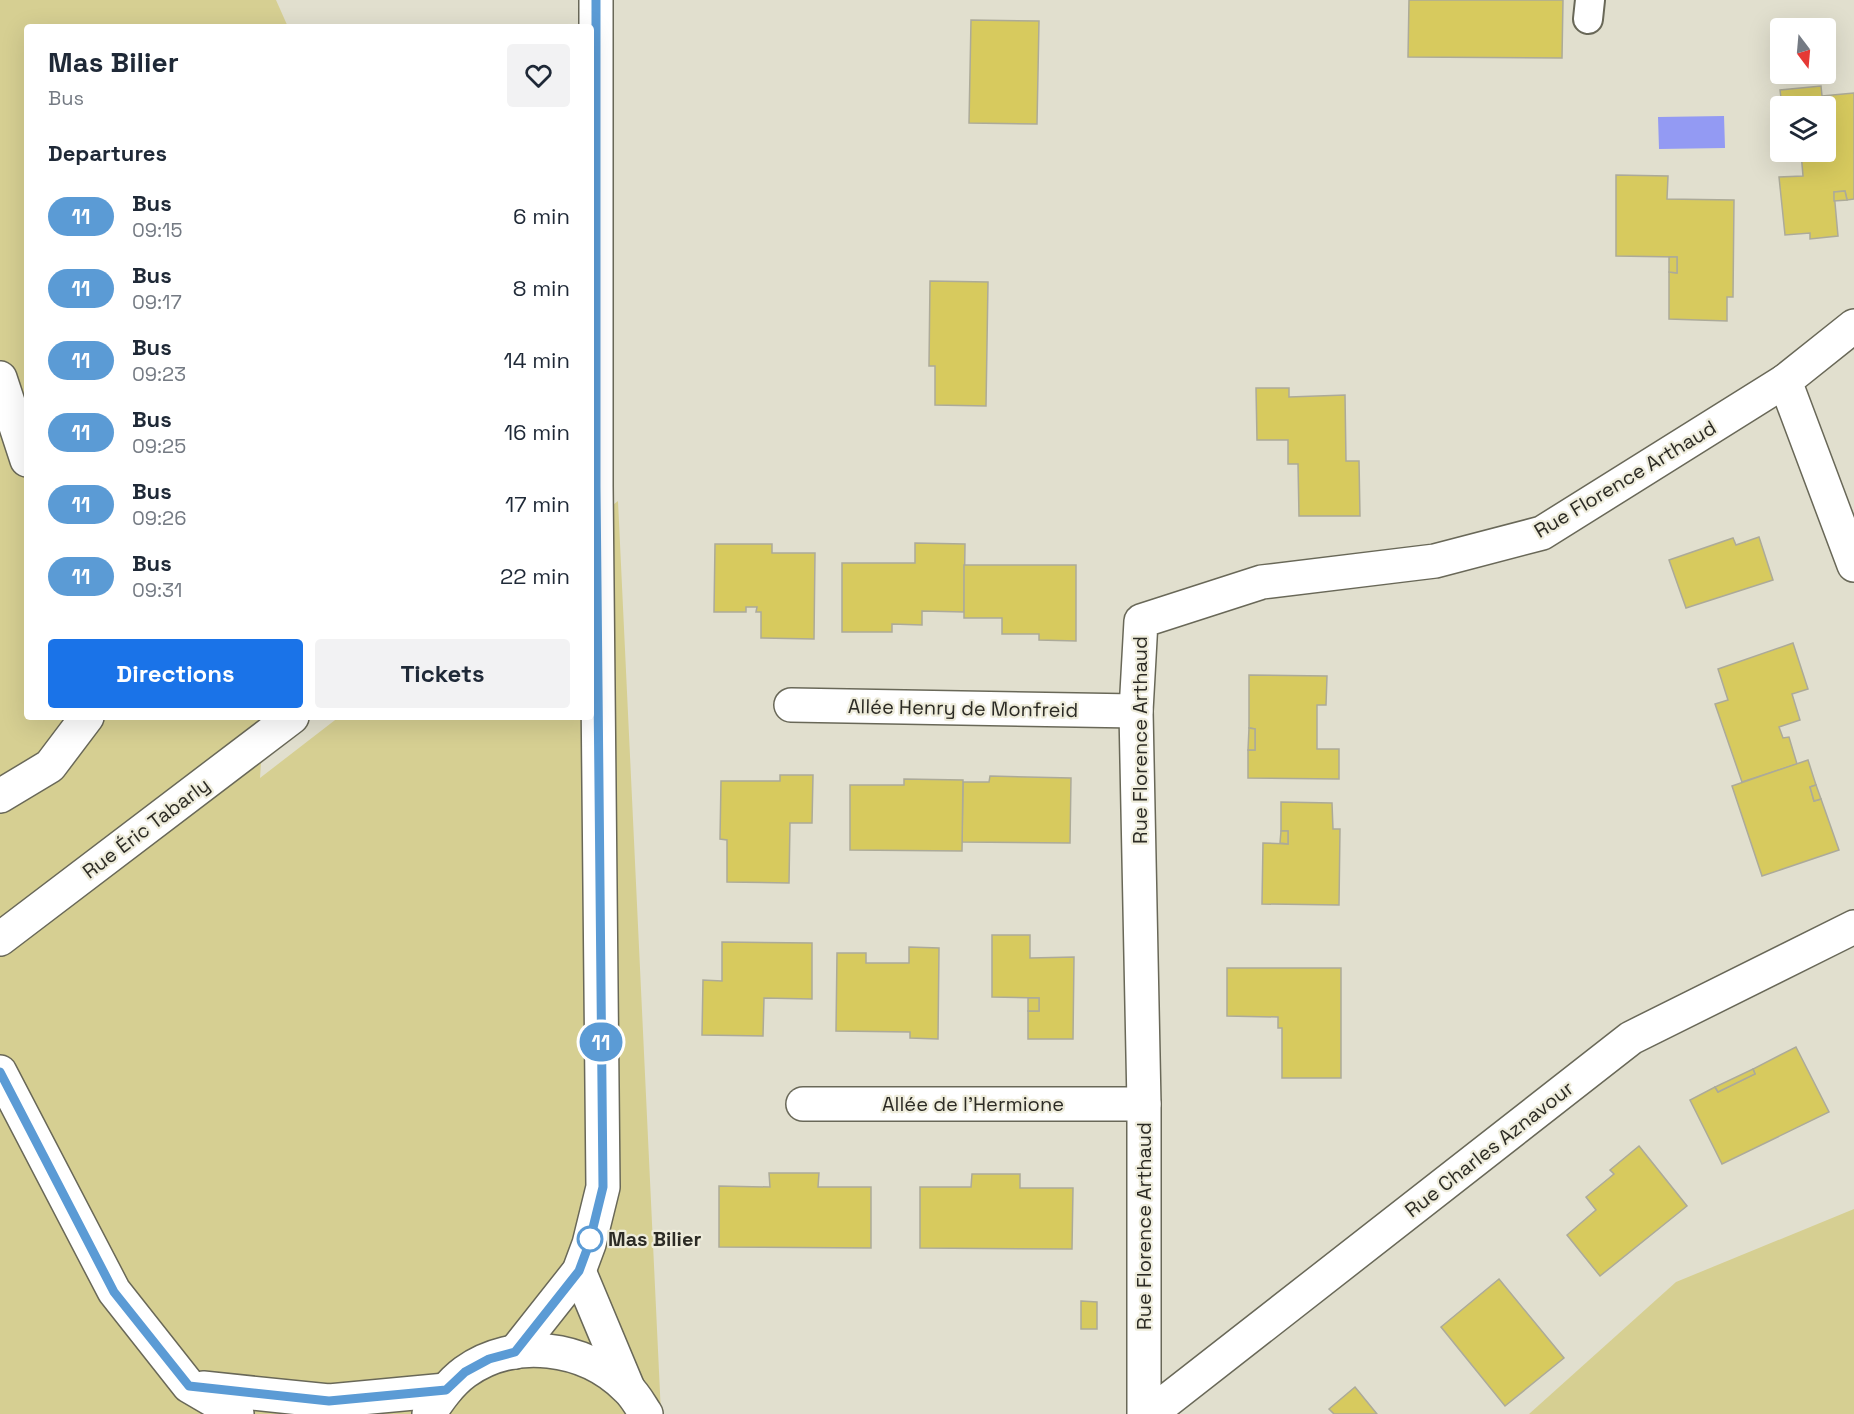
<!DOCTYPE html>
<html lang="en">
<head>
<meta charset="utf-8">
<style>
	body { margin:0; font-family:"Space Grotesk",sans-serif; background:#f2f2f3; color:#1f2937; height:100vh; display:flex; flex-direction:column; font-size:22px; white-space:nowrap }
	* { box-sizing:border-box; margin:0 }
	p { font-size:20px; color:#747a83 }
	.icon { flex:none; width:33px; height:33px; fill:none; stroke:currentColor; stroke-width:2; stroke-linecap:round; stroke-linejoin:round }
	.map { position:relative; flex:1; overflow:hidden }
	.side { position:absolute; left:24px; top:24px; width:570px; height:696px; display:flex; flex-direction:column; background:#fff; border-radius:6px; box-shadow:0 6px 24px #0002 }
	.side>* { flex:none }
	.badge { padding:0 12px; border-radius:20px; font-size:21px; line-height:39px }
	.needle { width:39px; rotate:164deg }
	.buttons { position:absolute; left:1770px; top:18px; display:grid; gap:12px }
	.buttons a { display:grid; place-items:center; width:66px; height:66px; border-radius:6px; background:#fff; box-shadow:0 6px 24px #0002; font-size:30px }
	.map>.badge { position:absolute; translate:-50% -50%; box-shadow:0 0 0 3px #fff }
	h2 { padding:0 24px; font-size:22px; line-height:54px }
	.round { display:grid; place-items:center; flex:none; width:63px; height:63px; border-radius:6px; background:#f2f2f3 }
	.summary { display:flex; align-items:center; justify-content:space-between; height:102px; padding:0 24px }
	h1 { font-size:28px; font-weight:700; line-height:45px }
	.primary-button { display:flex; gap:12px; margin-top:auto; padding:12px 24px }
	.primary-button a { flex:1; height:69px; border-radius:6px; background:#1a73e8; color:#fff; font-size:24px; font-weight:700; line-height:69px; text-align:center }
	.primary-button a+a { background:#f2f2f3; color:#1f2937 }
	ul { padding:0; list-style:none }
	li { display:flex; align-items:center; gap:18px; height:72px; padding:0 24px }
	li div { flex:1 }
	li b { display:block; font-size:22px }
	li em { font-style:normal }
	li .badge { min-width:66px; font-weight:700; text-align:center }
	.map>svg:first-child { display:block }
	.green { fill:#d6cf92 }
	.water { fill:#939af3 }
	.building { fill:#d7ca5e; stroke:#acaa99; stroke-width:1.5 }
	.lines { fill:none; stroke-linecap:round; stroke-linejoin:round }
	.service-casing { stroke:#696858; stroke-width:32 }
	.minor-casing { stroke:#696858; stroke-width:36 }
	.tertiary-casing { stroke:#696858; stroke-width:36 }
	.service { stroke:#fff; stroke-width:28 }
	.minor { stroke:#fff; stroke-width:33 }
	.tertiary { stroke:#fff; stroke-width:33 }
	.line-casing { stroke:#fff; stroke-width:14 }
	.line { stroke:#5b9bd5; stroke-width:9 }
	.stop-dot { fill:#fff; stroke:#5b9bd5; stroke-width:3 }
	.labels { text-anchor:middle; dominant-baseline:central; stroke-width:4.5; stroke-linejoin:round; paint-order:stroke }
	.street-label { font-size:20px; fill:#2c2b25; stroke:#eeecdb }
	.stop-label { font-size:20px; font-weight:bold; fill:#2c2b25; stroke:#eeecdb; text-anchor:start }
</style>
</head>
<body>
<div class="map">
<svg width="1854" height="1414" viewBox="0 0 1854 1414">
	<rect width="100%" height="100%" fill="#e1dfce"/>
	<!-- green -->
	<g class="green">
		<polygon points="0,0 276,0 288,27 27,27 27,717 264,717 260,778 339,717 591,717 591,522 618,501 661,1414 0,1414"/>
		<polygon points="1854,1209 1854,1414 1529,1414 1676,1282"/>
	</g>
	<!-- water -->
	<polygon class="water" points="1724,116 1725,148 1659,149 1658,117"/>
	<!-- building -->
	<g class="building">
		<polygon points="1409,0 1563,0 1562,58 1408,57"/>
		<polygon points="971,20 1039,21 1037,124 969,123"/>
		<polygon points="1821,86 1822,96 1854,93 1854,199 1847,200 1845,191 1834,192 1838,236 1810,239 1810,233 1785,235 1779,177 1803,176 1801,152 1826,152 1826,106 1782,106 1780,90"/>
		<polygon points="1616,175 1668,176 1667,199 1734,200 1733,297 1727,297 1727,321 1669,319 1669,272 1677,273 1677,257 1616,256"/>
		<polygon points="1845,191 1847,200 1834,201 1834,192"/>
		<polygon points="1669,257 1677,257 1677,273 1669,272"/>
		<polygon points="930,281 988,282 986,406 935,405 935,366 929,366"/>
		<polygon points="1256,388 1289,388 1289,397 1345,395 1346,461 1359,461 1360,516 1299,516 1298,464 1288,464 1288,440 1257,440"/>
		<polygon points="1759,537 1773,580 1686,608 1669,560 1733,538 1736,545"/>
		<polygon points="915,543 965,544 964,612 922,611 922,625 892,624 892,632 842,632 842,563 915,563"/>
		<polygon points="715,544 772,544 772,553 815,553 814,639 761,638 761,612 756,612 757,607 746,607 746,612 714,612"/>
		<polygon points="964,565 1076,565 1076,641 1039,640 1039,634 1002,634 1002,618 964,618"/>
		<polygon points="1793,643 1808,689 1792,694 1800,720 1779,727 1783,738 1789,737 1797,764 1742,782 1715,704 1728,700 1718,669"/>
		<polygon points="1249,675 1327,676 1326,705 1317,705 1317,749 1339,749 1339,779 1248,778 1248,750 1255,750 1255,729 1249,728"/>
		<polygon points="1249,728 1255,729 1255,750 1248,750"/>
		<polygon points="1808,760 1816,785 1810,787 1814,801 1821,799 1839,850 1762,876 1732,786"/>
		<polygon points="780,775 813,775 812,823 790,823 789,883 727,882 727,840 720,839 721,781 780,781"/>
		<polygon points="990,776 1071,778 1070,843 962,842 963,782 989,782"/>
		<polygon points="904,779 963,780 962,851 850,850 850,785 904,785"/>
		<polygon points="1816,785 1821,799 1814,801 1810,787"/>
		<polygon points="1281,802 1332,803 1333,829 1340,829 1339,905 1262,904 1263,843 1288,844 1288,831 1281,831"/>
		<polygon points="1281,831 1288,831 1288,844 1280,843"/>
		<polygon points="992,935 1030,935 1030,958 1074,957 1073,1039 1028,1039 1028,1011 1039,1011 1039,998 992,997"/>
		<polygon points="722,942 812,943 812,999 764,998 763,1036 702,1035 703,980 722,981"/>
		<polygon points="909,947 939,948 938,1039 910,1038 910,1032 836,1031 837,953 866,953 866,963 909,963"/>
		<polygon points="1227,968 1341,968 1341,1078 1282,1078 1282,1028 1278,1028 1278,1017 1227,1016"/>
		<rect x="1028" y="998" width="11" height="13"/>
		<polygon points="1796,1047 1829,1112 1722,1164 1690,1100 1715,1087 1718,1092 1755,1074 1753,1069"/>
		<polygon points="1753,1069 1755,1074 1718,1092 1715,1087"/>
		<polygon points="1639,1146 1687,1206 1600,1276 1567,1235 1596,1210 1586,1197 1614,1174 1610,1170"/>
		<polygon points="769,1173 819,1173 818,1187 871,1187 871,1248 719,1247 719,1186 770,1187"/>
		<polygon points="972,1174 1020,1174 1020,1188 1073,1188 1072,1249 920,1248 920,1187 971,1187"/>
		<polygon points="1499,1279 1564,1358 1505,1406 1441,1327"/>
		<polygon points="1081,1301 1097,1302 1097,1329 1081,1329"/>
		<polygon points="1355,1387 1377,1414 1334,1414 1329,1409"/>
	</g>
	<g class="lines">
		<defs>
			<polyline id="service" points="1588,19 1590,0"/>
			<g id="minor">
				<polyline points="1854,326 1785,381 1854,565"/>
				<polyline points="0,378 27,460"/>
				<polyline points="791,705 1136,711"/>
				<polyline points="0,796 50,766 87,717"/>
				<polyline points="0,939 292,717"/>
				<polyline points="0,1072 114,1291 189,1386 237,1414"/>
				<polyline points="803,1104 1144,1104"/>
				<polyline points="203,1388 329,1401 446,1390"/>
				<polyline points="1144,1414 1144,1104 1136,711 1141,621 1262,582 1435,561 1542,533 1785,381"/>
				<polyline points="1150,1414 1631,1038 1854,927"/>
			</g>
			<g id="tertiary">
				<polyline points="579,1271 628,1388"/>
				<polyline points="515,1352 579,1271 589,1244 603,1187 596,486 596,0"/>
				<path d="M429,1414C439,1399 450,1383 465,1372C514,1337 585,1346 627,1388C635,1395 640,1405 646,1414"/>
			</g>
		</defs>
		<!-- service casing -->
		<use href="#service" class="service-casing"/>
		<!-- minor casing -->
		<use href="#minor" class="minor-casing"/>
		<!-- tertiary casing -->
		<use href="#tertiary" class="tertiary-casing"/>
		<!-- service -->
		<use href="#service" class="service"/>
		<!-- minor -->
		<use href="#minor" class="minor"/>
		<!-- tertiary -->
		<use href="#tertiary" class="tertiary"/>
	</g>
	<g class="lines">
		<defs>
			<polyline id="line" points="0,1072 114,1292 189,1386 329,1401 446,1390 465,1372 489,1359 515,1352 579,1271 589,1244 603,1187 596,486 596,0"/>
		</defs>
		<!-- line casing -->
		<use href="#line" class="line-casing"/>
		<!-- line -->
		<use href="#line" class="line"/>
	</g>
	<!-- markers -->
	<circle class="stop-dot" cx="590" cy="1239" r="12"/>
	<g class="labels">
		<!-- street labels -->
		<g class="street-label">
			<text transform="translate(1625 479) rotate(-31)">Rue Florence Arthaud</text>
			<text transform="translate(963 708) rotate(1)">Allée Henry de Monfreid</text>
			<text transform="translate(1140 740) rotate(-90)">Rue Florence Arthaud</text>
			<text transform="translate(146 828) rotate(-37)">Rue Éric Tabarly</text>
			<text x="973" y="1104">Allée de l'Hermione</text>
			<text transform="translate(1489 1149) rotate(-38)">Rue Charles Aznavour</text>
			<text transform="translate(1144 1226) rotate(-90)">Rue Florence Arthaud</text>
		</g>
		<!-- stop labels -->
		<g class="stop-label">
			<text x="608" y="1239">Mas Bilier</text>
		</g>
	</g>
</svg>
<div class="buttons">
<a><svg class="needle" viewBox="-14 -14 28 28"><path d="M0-13l5 13h-10z" fill="#e53935"/><path d="M0 13l5-13h-10z" fill="#747a83"/></svg></a>
<a><svg class="icon" aria-label="layers" viewBox="0 0 24 24"><path d="M12 4l9 5-9 5-9-5zM3 14l9 5 9-5"/></svg></a>
</div>
<b class="badge" style="left:601px;top:1042px;background:#5b9bd5;color:#fff">11</b>
<section class="side">
<div class="summary"><div><h1>Mas Bilier</h1><p>Bus</p></div><a class="round"><svg class="icon" aria-label="heart" viewBox="0 0 24 24"><path d="M12 20l-8-8c-3-5 5-10 8-4 3-6 11-1 8 4z"/></svg></a></div>
<h2>Departures</h2>
<ul>
<li><span class="badge" style="background:#5b9bd5;color:#fff">11</span><div><b>Bus</b><p>09:15</p></div><em>6 min</em></li>
<li><span class="badge" style="background:#5b9bd5;color:#fff">11</span><div><b>Bus</b><p>09:17</p></div><em>8 min</em></li>
<li><span class="badge" style="background:#5b9bd5;color:#fff">11</span><div><b>Bus</b><p>09:23</p></div><em>14 min</em></li>
<li><span class="badge" style="background:#5b9bd5;color:#fff">11</span><div><b>Bus</b><p>09:25</p></div><em>16 min</em></li>
<li><span class="badge" style="background:#5b9bd5;color:#fff">11</span><div><b>Bus</b><p>09:26</p></div><em>17 min</em></li>
<li><span class="badge" style="background:#5b9bd5;color:#fff">11</span><div><b>Bus</b><p>09:31</p></div><em>22 min</em></li>
</ul>
<div class="primary-button"><a>Directions</a><a>Tickets</a></div>
</section>
</div>
</body>
</html>
